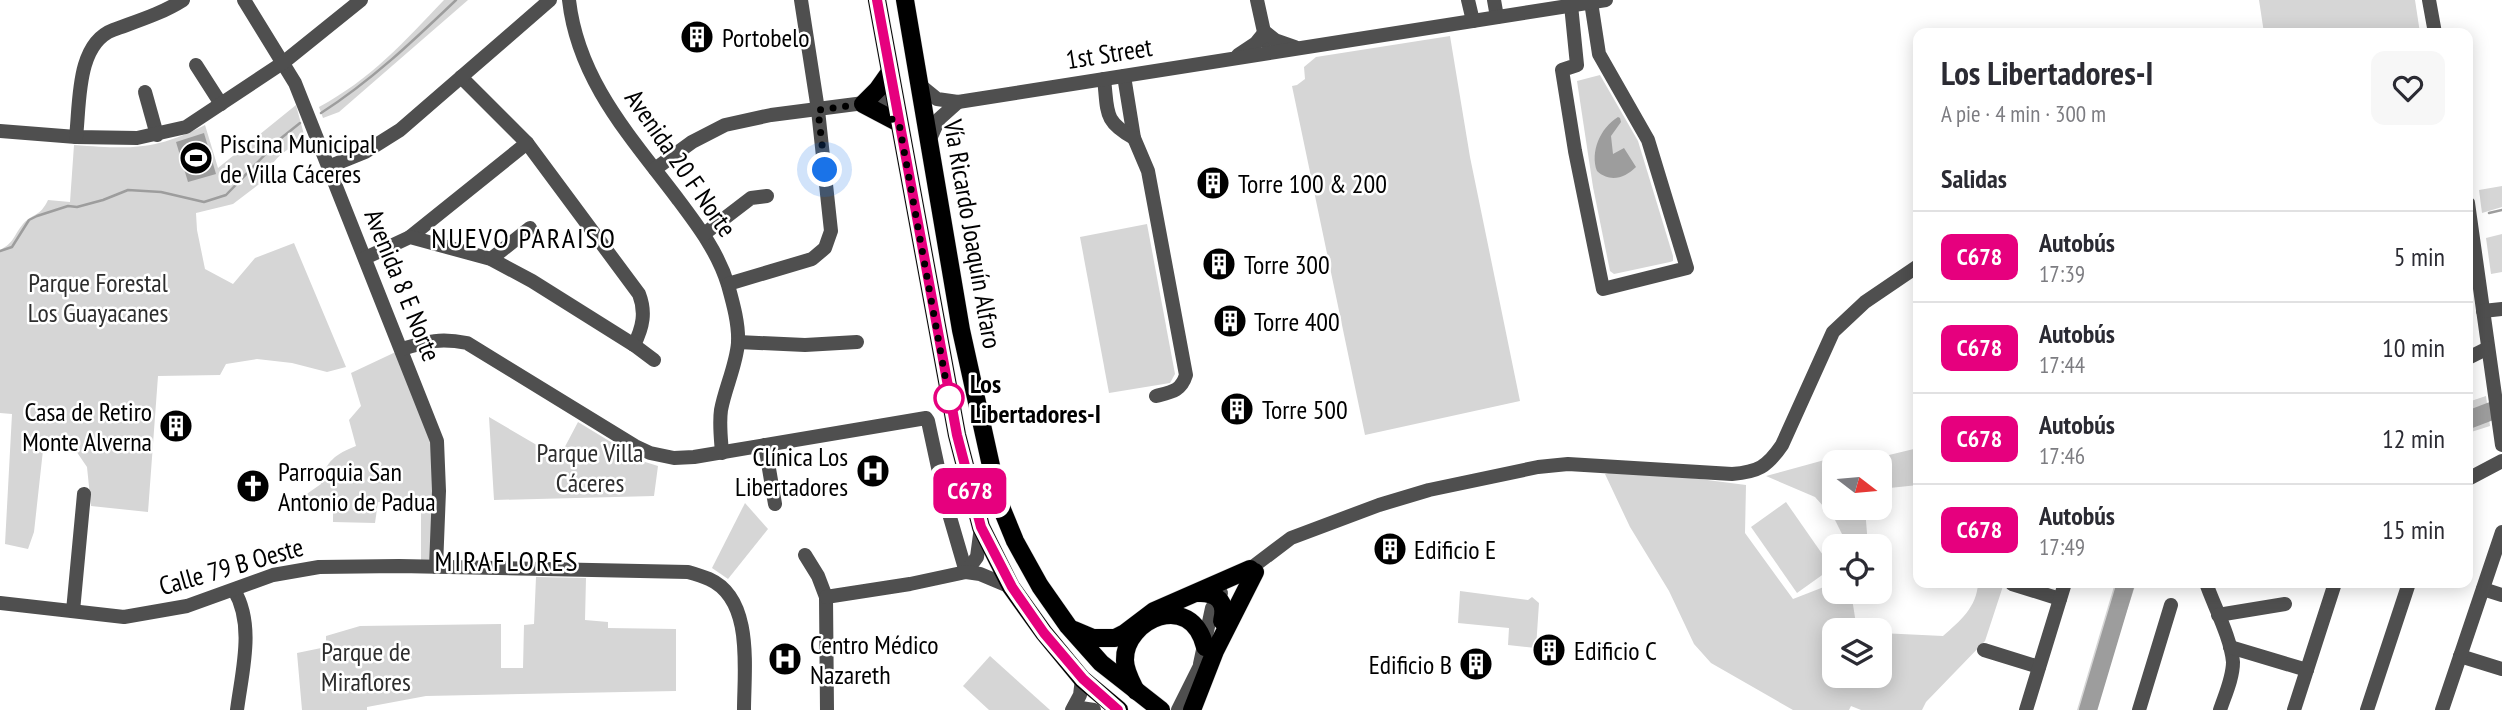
<!DOCTYPE html>
<html lang="es">
<head>
<meta charset="utf-8">
<style>
	body { margin:0; font-family:"PT Sans Narrow",sans-serif; background:#f7f7f7; color:#2b2b33; height:100vh; display:flex; flex-direction:column; font-size:26px; white-space:nowrap }
	* { box-sizing:border-box; margin:0 }
	p { font-size:23px; color:#7c7c81 }
	.icon { flex:none; width:38px; height:38px; fill:none; stroke:currentColor; stroke-width:2; stroke-linecap:round; stroke-linejoin:round }
	.map { position:relative; flex:1; overflow:hidden }
	.panel { position:absolute; left:1913px; top:28px; width:560px; height:560px; display:flex; flex-direction:column; background:#fff; border-radius:14px; box-shadow:0 4px 18px #0003 }
	.panel>* { flex:none }
	.badge { padding:0 14px; border-radius:10px; font-size:24px; line-height:46px }
	.needle { width:46px; rotate:106deg }
	.controls { position:absolute; left:1822px; top:450px; display:grid; gap:14px }
	.controls a { display:grid; place-items:center; width:70px; height:70px; border-radius:14px; background:#fff; box-shadow:0 4px 18px #0003; font-size:35px }
	.you { position:absolute; width:35px; height:35px; margin:-18px; border:5px solid #fff; border-radius:50%; background:#1a73e8; box-shadow:0 0 0 10px #1a73e833 }
	.map>.badge { position:absolute; translate:-50% -50%; box-shadow:0 0 0 4px #fff }
	h2 { padding:0 28px; font-size:26px; line-height:63px }
	.round { display:grid; place-items:center; flex:none; width:74px; height:74px; border-radius:14px; background:#f7f7f7 }
	.summary { display:flex; align-items:center; justify-content:space-between; height:119px; padding:0 28px }
	h1 { font-size:33px; font-weight:800; line-height:52px }
	ul { padding:0; list-style:none }
	li { display:flex; align-items:center; gap:21px; height:91px; padding:0 28px; border-top:2px solid #e1e1e2 }
	li div { flex:1 }
	li b { display:block; font-size:26px }
	li em { font-style:normal }
	li .badge { min-width:77px; font-weight:700; text-align:center }
	.map>svg:first-child { display:block }
	.green { fill:#d6d6d6 }
	.water { fill:#9d9d9d }
	.lines { fill:none; stroke-linecap:round; stroke-linejoin:round }
	.stream { stroke:#9d9d9d; stroke-width:2.5 }
	.river { stroke:#9d9d9d; stroke-width:18 }
	.major-casing { stroke:#dbdbdb; stroke-width:19 }
	.minor { stroke:#4f4f4f; stroke-width:14 }
	.major { stroke:#000; stroke-width:18 }
	.line-casing { stroke:#fff; stroke-width:16 }
	.line { stroke:#e6007e; stroke-width:10 }
	.walk { stroke:#000; stroke-width:7; stroke-dasharray:0 12.6 }
	.stop-dot { fill:#fff; stroke:#e6007e; stroke-width:3.5 }
	.labels { text-anchor:middle; dominant-baseline:central; stroke-width:5; stroke-linejoin:round; paint-order:stroke }
	.poi-label { font-size:26px; fill:#000; stroke:#fff; text-anchor:start }
	.street-label { font-size:26px; fill:#000; stroke:#fff }
	.park-label { font-size:26px; fill:#2d2d2d; stroke:#fff }
	.stop-label { font-size:26px; font-weight:bold; fill:#000; stroke:#fff; text-anchor:start }
	.neighbourhood-label { font-size:28px; letter-spacing:2px; fill:#000; stroke:#fff }
</style>
</head>
<body>
<div class="map">
<svg width="2502" height="710" viewBox="0 0 2502 710">
	<rect width="100%" height="100%" fill="#fff"/>
	<!-- green -->
	<g class="green">
		<path d="M444,0H468L339,112L323,118L319,107C371,79 404,42 444,0Z"/>
		<polygon points="2259,0 2415,0 2420,33 2264,33"/>
		<polygon points="1450,36 1470,157 1520,401 1365,435 1292,86 1297,85 1305,79 1304,67 1316,57"/>
		<polygon points="1600,75 1638,141 1673,256 1673,261 1670,262 1614,274 1610,271 1593,187 1577,81"/>
		<path d="M296,105L306,142C287,147 275,157 266,174L267,178L233,204L196,213L197,230L205,269L233,284L255,258L294,243L346,367L327,372L292,363L257,359L226,364L220,375L158,376L148,512L91,506L87,467L72,445L44,441L34,532L28,549L5,544L12,414L0,413V250C15,242 13,236 23,224C33,213 40,217 48,200L70,202L74,145C130,149 154,151 205,125L218,168Z"/>
		<polygon points="2502,186 2502,207 2482,213 2479,190"/>
		<polygon points="1147,224 1175,374 1170,383 1109,393 1080,237"/>
		<polygon points="2502,234 2502,272 2491,274 2486,238"/>
		<path d="M402,349L437,441L436,567L421,566V503L378,502L375,523L333,522V499L301,498L321,484C325,461 336,454 356,446L349,420L361,406L351,373Z"/>
		<polygon points="2486,396 2490,426 2468,433 2468,402"/>
		<polygon points="489,417 559,458 578,422 642,461 658,466 654,496 494,500"/>
		<polygon points="1918,448 1918,485 1880,489 1880,462 1860,462"/>
		<polygon points="1850,453 1852,462 1834,462 1834,508 1865,508 1868,546 1848,546 1834,518 1815,497 1766,476"/>
		<path d="M1622,469L1746,485L1745,533L1793,599L1834,583V592H1851L1857,630H1834V676H1880V633L1943,636C1960,621 1977,607 1978,583H2004L1985,641L1926,702L1922,710H1861L1851,706L1849,710H1793L1711,663L1694,644L1669,591L1630,527L1605,474Z"/>
		<polygon points="1786,502 1832,568 1797,593 1751,527"/>
		<polygon points="745,503 768,529 728,579 712,568"/>
		<polygon points="536,577 586,578 585,620 608,622 608,628 676,629 676,691 426,696 367,707 367,710 302,710 297,653 326,647 326,636 360,626 501,624 501,668 523,668 524,625 534,624"/>
		<polygon points="2115,583 2136,583 2094,710 2077,710"/>
		<polygon points="1460,591 1528,600 1532,597 1539,603 1536,648 1508,645 1509,628 1458,623"/>
		<polygon points="990,656 1050,710 989,710 963,686"/>
	</g>
	<!-- water -->
	<g class="water">
		<path d="M1618,117L1620,118L1621,122L1611,136L1613,154L1624,148L1636,167C1625,178 1610,183 1597,171C1590,152 1600,128 1618,117Z"/>
		<polygon points="204,133 216,174 188,182 176,142"/>
	</g>
	<g class="lines">
		<!-- stream -->
		<g class="stream">
			<path d="M321,113C371,81 413,41 456,0"/>
			<polyline points="2489,213 2502,210"/>
			<polyline points="0,251 12,247 29,220 37,216 68,206 77,207 103,200 128,190 161,192 204,202 226,195 280,139 300,123"/>
		</g>
		<!-- river -->
		<g class="river">
			<polyline points="2468,420 2502,407"/>
			<polyline points="2088,710 2126,583"/>
		</g>
		<defs>
			<g id="major">
				<polyline points="877,0 957,435 981,527 1011,587 1044,633 1082,679 1119,710"/>
				<polyline points="905,0 961,330 999,502 1015,541 1040,586 1068,626 1101,663 1161,710"/>
				<polyline points="890,72 878,89 863,104 899,123"/>
				<path d="M1198,593C1217,592 1227,602 1222,621"/>
				<polyline points="1074,630 1093,638 1115,638 1125,633 1154,611 1250,569"/>
				<path d="M1136,691C1131,681 1125,671 1125,660C1124,620 1191,589 1205,647"/>
				<polyline points="1192,710 1215,651 1255,572"/>
			</g>
		</defs>
		<!-- major casing -->
		<use href="#major" class="major-casing"/>
		<!-- minor -->
		<g class="minor">
			<polyline points="244,0 295,83 437,441 439,491 436,567"/>
			<path d="M569,0C578,80 630,136 677,198C698,226 718,252 728,285C733,303 739,324 738,343C736,366 725,388 721,410C719,424 721,439 722,453"/>
			<polyline points="1257,0 1266,41"/>
			<polyline points="1468,0 1473,21"/>
			<polyline points="1494,0 1497,17"/>
			<polyline points="2429,0 2435,33"/>
			<polyline points="1571,5 1577,65 1562,70 1575,151 1603,289 1687,268 1648,140 1599,54 1591,2"/>
			<polyline points="1238,55 1256,43 1265,32 1275,40 1295,47"/>
			<polyline points="196,65 221,104"/>
			<path d="M1124,76L1134,138L1148,171L1186,375C1181,391 1172,392 1156,396"/>
			<path d="M461,77L527,143L639,294C646,312 643,327 634,345"/>
			<path d="M1104,79C1108,112 1103,121 1134,138"/>
			<polyline points="921,86 937,99 958,102 1606,0"/>
			<polyline points="145,92 157,135"/>
			<polyline points="0,131 76,137 137,138 186,127 284,62 361,0"/>
			<path d="M76,137C80,104 76,44 113,30C137,21 161,14 183,0"/>
			<polyline points="929,141 939,119 958,102"/>
			<polyline points="328,167 365,152 400,130 550,0"/>
			<polyline points="655,169 692,142 725,125 771,115 895,99"/>
			<polyline points="2468,203 2502,445"/>
			<polyline points="704,234 751,198 767,196"/>
			<polyline points="410,237 527,143"/>
			<polyline points="365,258 410,237 491,259 532,281 634,345 654,360"/>
			<polyline points="491,259 530,228"/>
			<polyline points="728,284 812,259 825,248 831,231 818,110 801,0"/>
			<polyline points="2483,311 2502,309"/>
			<polyline points="738,342 805,345 857,342"/>
			<path d="M402,349C428,341 441,338 467,343L635,446L650,453L674,458L694,457L926,418L928,421L945,500L966,572"/>
			<polyline points="2468,358 2488,348"/>
			<polyline points="765,445 775,504"/>
			<polyline points="2468,479 2502,461"/>
			<polyline points="805,555 818,576 826,597 827,710"/>
			<polyline points="966,572 977,557 981,527"/>
			<path d="M1242,575L1291,538L1379,505L1429,490L1538,467L1568,464L1732,474C1758,472 1767,467 1782,445L1833,332L1865,302L1918,266"/>
			<path d="M2206,583C2214,606 2231,638 2233,662C2233,678 2225,695 2220,710"/>
			<polyline points="2012,584 2060,599"/>
			<polyline points="2483,589 2502,595"/>
			<path d="M234,590C255,625 242,671 237,710"/>
			<polyline points="826,597 910,584 966,572 980,574 1011,587"/>
			<path d="M0,603L124,617L187,606L273,575L319,567L399,566L688,572C695,574 702,576 709,579C754,599 744,670 744,710"/>
			<polyline points="73,611 84,494"/>
			<polyline points="2218,615 2285,604"/>
			<polyline points="2230,647 2307,670"/>
			<polyline points="1984,650 2039,667"/>
			<polyline points="2460,656 2502,669"/>
			<polyline points="1200,664 1212,608 1221,593"/>
			<polyline points="1074,707 1094,710"/>
			<polyline points="1072,710 1080,695 1082,679"/>
			<polyline points="1178,710 1205,656"/>
			<polyline points="2026,710 2065,583"/>
			<polyline points="2139,710 2171,605"/>
			<polyline points="2294,710 2335,583"/>
			<polyline points="2367,710 2409,583"/>
			<polyline points="2442,710 2502,532"/>
		</g>
		<!-- major -->
		<use href="#major" class="major"/>
	</g>
	<g class="lines">
		<defs>
			<polyline id="line" points="877,0 957,435 981,527 1012,587 1044,633 1083,679 1118,710"/>
		</defs>
		<!-- line casing -->
		<use href="#line" class="line-casing"/>
		<!-- line -->
		<use href="#line" class="line"/>
		<!-- walk -->
		<polyline class="walk" points="825,170 818,110 863,104 899,123 949,398"/>
	</g>
	<!-- icons -->
	<defs>
		<symbol id="building-disc" viewBox="-11 -11 22 22"><circle r="9.5" fill="#000" stroke="#fff"/><path d="M-4-6H4V6H1V3H-1V6H-4ZM-2.5-4.3h1.7v1.8h-1.7ZM.8-4.3h1.7v1.8H.8ZM-2.5-1h1.7V.8h-1.7ZM.8-1h1.7V.8H.8Z" fill="#fff"/></symbol>
		<symbol id="stadium-disc" viewBox="-11 -11 22 22"><circle r="9.5" fill="#000" stroke="#fff"/><path d="M0-5a6.5 5 0 1 0 0 10a6.5 5 0 1 0 0-10ZM-3.5-1.8h7v3.6h-7Z" fill="#fff"/></symbol>
		<symbol id="hospital-disc" viewBox="-11 -11 22 22"><circle r="9.5" fill="#000" stroke="#fff"/><path d="M-5-5h3v3.5h4V-5h3V5h-3V1.5h-4V5h-3Z" fill="#fff"/></symbol>
		<symbol id="church-disc" viewBox="-11 -11 22 22"><circle r="9.5" fill="#000" stroke="#fff"/><path d="M-1.2-6h2.4v3.5h3.3v2.4h-3.3V6h-2.4V-.1h-3.3v-2.4h3.3Z" fill="#fff"/></symbol>
	</defs>
	<g fill-rule="evenodd">
		<use href="#building-disc" x="678" y="18" width="38" height="38"/>
		<use href="#stadium-disc" x="177" y="139" width="38" height="38"/>
		<use href="#building-disc" x="1194" y="164" width="38" height="38"/>
		<use href="#building-disc" x="1200" y="245" width="38" height="38"/>
		<use href="#building-disc" x="1211" y="302" width="38" height="38"/>
		<use href="#building-disc" x="1218" y="390" width="38" height="38"/>
		<use href="#building-disc" x="157" y="407" width="38" height="38"/>
		<use href="#hospital-disc" x="854" y="452" width="38" height="38"/>
		<use href="#church-disc" x="234" y="467" width="38" height="38"/>
		<use href="#building-disc" x="1371" y="530" width="38" height="38"/>
		<use href="#building-disc" x="1530" y="631" width="38" height="38"/>
		<use href="#hospital-disc" x="766" y="640" width="38" height="38"/>
		<use href="#building-disc" x="1457" y="645" width="38" height="38"/>
	</g>
	<!-- markers -->
	<circle class="stop-dot" cx="949" cy="398" r="14"/>
	<g class="labels">
		<!-- poi labels -->
		<g class="poi-label">
			<text x="722" y="37">Portobelo</text>
			<text x="220" y="143">Piscina Municipal<tspan x="220" dy="30">de Villa Cáceres</tspan></text>
			<text x="1238" y="183">Torre 100 &amp; 200</text>
			<text x="1244" y="264">Torre 300</text>
			<text x="1254" y="321">Torre 400</text>
			<text x="1262" y="409">Torre 500</text>
			<text x="152" y="411" text-anchor="end">Casa de Retiro<tspan x="152" dy="30">Monte Alverna</tspan></text>
			<text x="848" y="456" text-anchor="end">Clínica Los<tspan x="848" dy="30">Libertadores</tspan></text>
			<text x="278" y="471">Parroquia San<tspan x="278" dy="30">Antonio de Padua</tspan></text>
			<text x="1414" y="549">Edificio E</text>
			<text x="810" y="644">Centro Médico<tspan x="810" dy="30">Nazareth</tspan></text>
			<text x="1574" y="650">Edificio C</text>
			<text x="1452" y="664" text-anchor="end">Edificio B</text>
		</g>
		<!-- street labels -->
		<g class="street-label">
			<text transform="translate(1109 53) rotate(-9)">1st Street</text>
			<text transform="translate(681 163) rotate(55)">Avenida 20 F Norte</text>
			<text transform="translate(973 234) rotate(80)">Vía Ricardo Joaquín Alfaro</text>
			<text transform="translate(403 285) rotate(68)">Avenida 8 E Norte</text>
			<text transform="translate(231 566) rotate(-16)">Calle 79 B Oeste</text>
		</g>
		<!-- park labels -->
		<g class="park-label">
			<text x="98" y="282">Parque Forestal<tspan x="98" dy="30">Los Guayacanes</tspan></text>
			<text x="590" y="452">Parque Villa<tspan x="590" dy="30">Cáceres</tspan></text>
			<text x="366" y="651">Parque de<tspan x="366" dy="30">Miraflores</tspan></text>
		</g>
		<!-- stop labels -->
		<g class="stop-label">
			<text x="970" y="383">Los<tspan x="970" dy="30">Libertadores-I</tspan></text>
		</g>
		<!-- neighbourhood labels -->
		<g class="neighbourhood-label">
			<text x="524" y="237">NUEVO PARAISO</text>
			<text x="507" y="560">MIRAFLORES</text>
		</g>
	</g>
</svg>
<div class="controls">
<a><svg class="needle" viewBox="-14 -14 28 28"><path d="M0-13l5 13h-10z" fill="#e53935"/><path d="M0 13l5-13h-10z" fill="#7c7c81"/></svg></a>
<a><svg class="icon" aria-label="locate" viewBox="0 0 24 24"><circle cx="12" cy="12" r="6"/><path d="M12 2v4M12 18v4M2 12h4M18 12h4"/></svg></a>
<a><svg class="icon" aria-label="layers" viewBox="0 0 24 24"><path d="M12 4l9 5-9 5-9-5zM3 14l9 5 9-5"/></svg></a>
</div>
<div class="you" style="left:825px;top:170px"></div>
<b class="badge" style="left:970px;top:491px;background:#e6007e;color:#fff">C678</b>
<section class="panel">
<div class="summary"><div><h1>Los Libertadores-I</h1><p>A pie · 4 min · 300 m</p></div><a class="round"><svg class="icon" aria-label="heart" viewBox="0 0 24 24"><path d="M12 20l-8-8c-3-5 5-10 8-4 3-6 11-1 8 4z"/></svg></a></div>
<h2>Salidas</h2>
<ul>
<li><span class="badge" style="background:#e6007e;color:#fff">C678</span><div><b>Autobús</b><p>17:39</p></div><em>5 min</em></li>
<li><span class="badge" style="background:#e6007e;color:#fff">C678</span><div><b>Autobús</b><p>17:44</p></div><em>10 min</em></li>
<li><span class="badge" style="background:#e6007e;color:#fff">C678</span><div><b>Autobús</b><p>17:46</p></div><em>12 min</em></li>
<li><span class="badge" style="background:#e6007e;color:#fff">C678</span><div><b>Autobús</b><p>17:49</p></div><em>15 min</em></li>
</ul>
</section>
</div>
</body>
</html>
